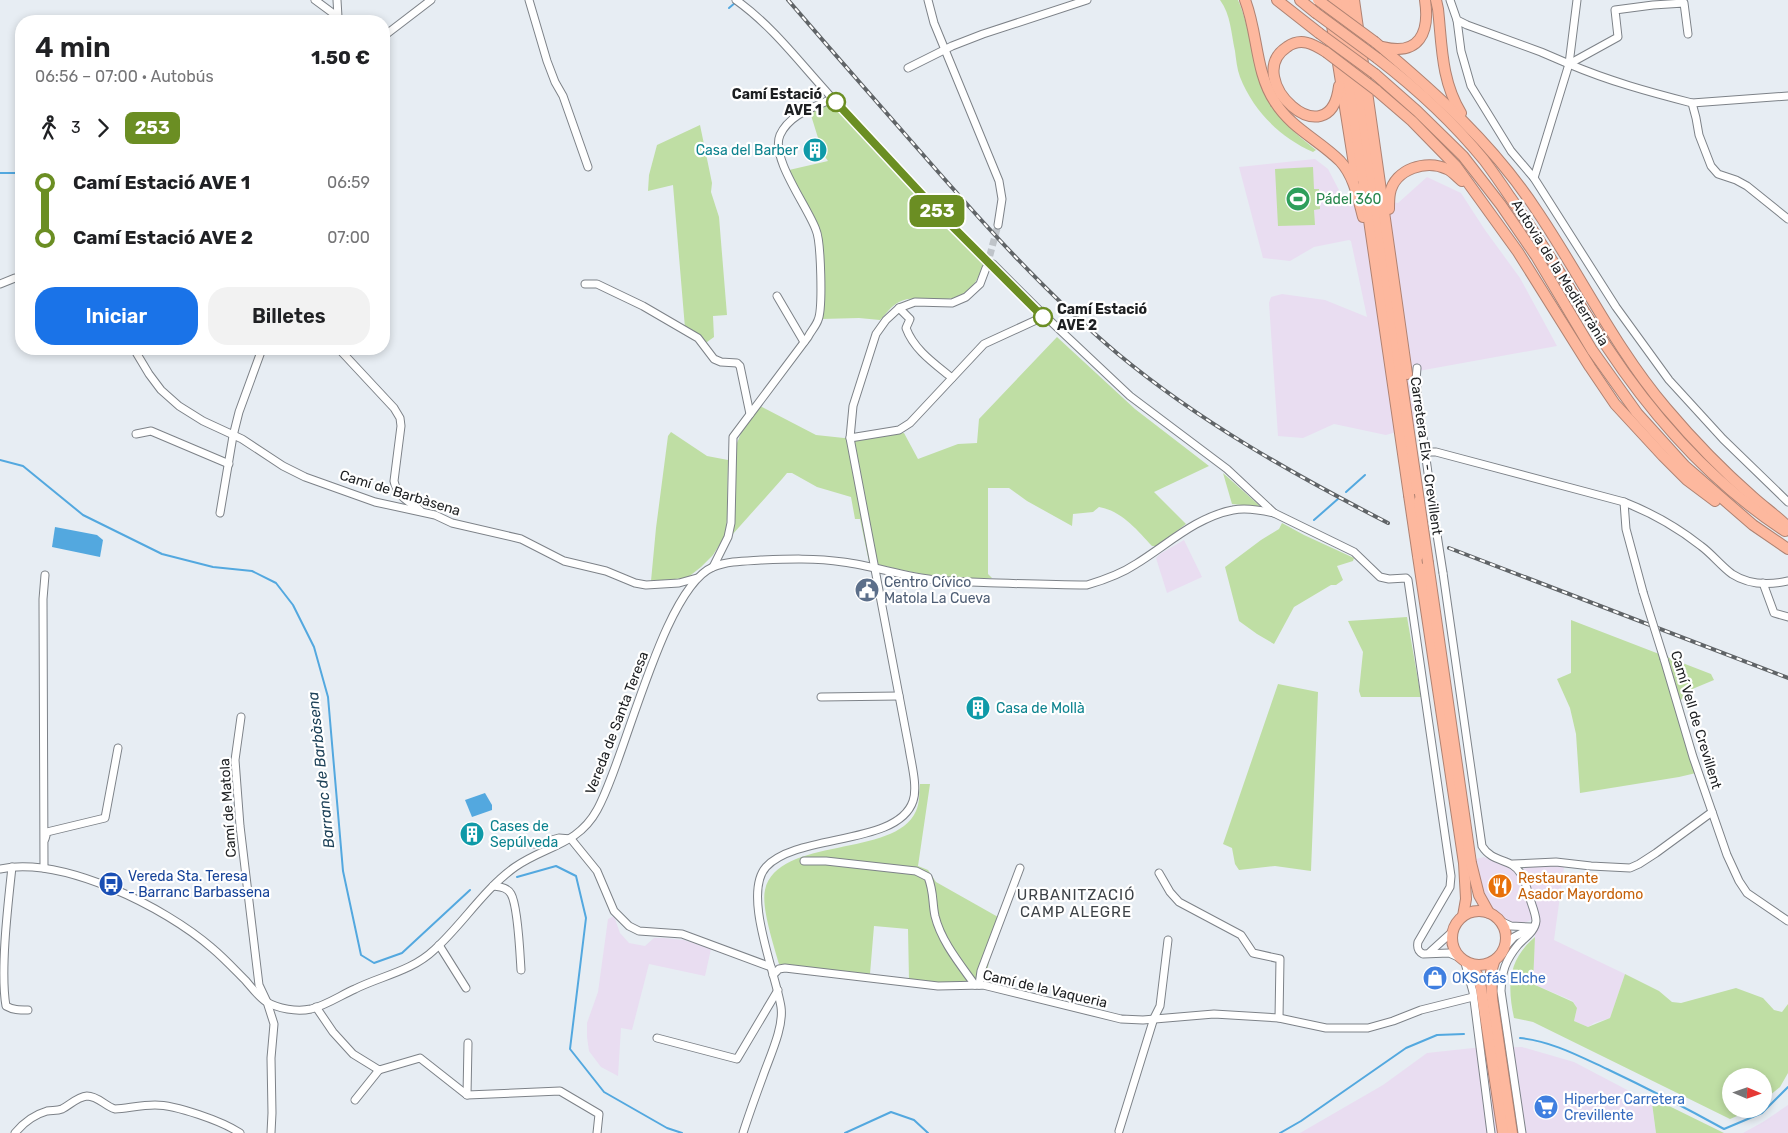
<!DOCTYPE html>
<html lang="es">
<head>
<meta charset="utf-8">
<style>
	body { margin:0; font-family:Rubik,sans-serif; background:#f2f2f2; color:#202124; height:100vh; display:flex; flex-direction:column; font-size:19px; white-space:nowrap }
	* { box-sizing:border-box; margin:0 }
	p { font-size:16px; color:#757577 }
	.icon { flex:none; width:28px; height:28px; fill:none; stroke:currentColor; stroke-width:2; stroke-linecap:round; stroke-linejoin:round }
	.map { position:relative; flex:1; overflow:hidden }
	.details { position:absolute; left:15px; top:15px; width:375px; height:340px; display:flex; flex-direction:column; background:#fff; border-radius:20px; box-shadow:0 2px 8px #0003 }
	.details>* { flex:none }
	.badge { padding:0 10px; border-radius:8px; font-size:18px; line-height:32px }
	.needle { width:32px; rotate:92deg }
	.controls { position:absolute; left:1722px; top:1068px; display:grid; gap:10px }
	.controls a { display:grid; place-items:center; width:50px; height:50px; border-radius:50%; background:#fff; box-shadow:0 2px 8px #0003; font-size:25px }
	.map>.badge { position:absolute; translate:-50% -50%; box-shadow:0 0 0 2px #fff }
	.legs { display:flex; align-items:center; gap:8px; height:55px; padding:0 20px; font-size:16px }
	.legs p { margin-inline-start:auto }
	.summary { display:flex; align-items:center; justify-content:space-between; height:85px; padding:0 20px }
	h1 { font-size:28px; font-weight:600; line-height:38px }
	.cta { display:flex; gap:10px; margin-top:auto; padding:10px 20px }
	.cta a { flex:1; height:58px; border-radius:20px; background:#1a73e8; color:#fff; font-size:20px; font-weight:600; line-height:58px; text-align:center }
	.cta a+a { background:#f2f2f2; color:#202124 }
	ul { padding:0 20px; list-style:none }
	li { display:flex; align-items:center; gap:18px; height:55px; font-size:19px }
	li i { display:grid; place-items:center; width:8px; height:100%; margin:0 6px; background:currentColor }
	li i::after { content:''; width:12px; height:12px; margin:-6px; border:4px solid; border-radius:50%; background:#fff }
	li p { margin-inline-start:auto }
	li:first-child i { background:linear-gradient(#0000 50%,currentColor 0) }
	li:last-child i { background:linear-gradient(currentColor 50%,#0000 0) }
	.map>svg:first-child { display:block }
	.industrial { fill:#e9ddf1 }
	.green { fill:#bfdea4 }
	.water { fill:#53a8df }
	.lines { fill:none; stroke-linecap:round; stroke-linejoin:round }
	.stream { stroke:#53a8df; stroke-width:2 }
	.minor-tunnel { stroke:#bfc4c9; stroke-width:7; stroke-dasharray:7 3.5; stroke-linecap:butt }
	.minor-casing { stroke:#7d8288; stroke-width:9 }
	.highway-casing { stroke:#af8272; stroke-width:12 }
	.minor { stroke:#fff; stroke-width:7 }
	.highway { stroke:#fdb89e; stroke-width:10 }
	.rail-casing { stroke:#606467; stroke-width:4 }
	.rail { stroke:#fff; stroke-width:2; stroke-dasharray:5.5; stroke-linecap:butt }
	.minor-bridge-casing { stroke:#7d8288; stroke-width:9; stroke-linecap:butt }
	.highway-bridge-casing { stroke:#af8272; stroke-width:12; stroke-linecap:butt }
	.minor-bridge { stroke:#fff; stroke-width:7 }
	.highway-bridge { stroke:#fdb89e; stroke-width:10 }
	.line-1-casing { stroke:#fff; stroke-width:11 }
	.line-1 { stroke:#6b8e23; stroke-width:8 }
	.stop-1-dot { fill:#fff; stroke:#6b8e23; stroke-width:2.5 }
	.labels { text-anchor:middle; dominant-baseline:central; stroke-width:4.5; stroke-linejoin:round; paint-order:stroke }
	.stop-label { font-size:14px; font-weight:bold; fill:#1d1f21; stroke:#fff; text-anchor:end }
	.culture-label { font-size:14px; fill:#0d838f; stroke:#fff; text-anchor:start }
	.leisure-label { font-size:14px; fill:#27864d; stroke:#fff; text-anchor:start }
	.street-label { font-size:14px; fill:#1d1f21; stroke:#fff }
	.service-label { font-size:14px; fill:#4e5e75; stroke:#fff; text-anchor:start }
	.transit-label { font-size:14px; fill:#164399; stroke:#fff; text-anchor:start }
	.food-label { font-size:14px; fill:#c56008; stroke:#fff; text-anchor:start }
	.shop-label { font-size:14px; fill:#366cbe; stroke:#fff; text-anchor:start }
	.water-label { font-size:15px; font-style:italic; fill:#1d4158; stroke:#fff }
	.neighbourhood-label { font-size:15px; letter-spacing:1px; fill:#3d4247; stroke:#fff }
</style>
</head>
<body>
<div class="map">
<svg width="1788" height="1133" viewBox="0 0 1788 1133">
	<rect width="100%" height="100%" fill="#e7edf3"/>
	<!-- industrial -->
	<g class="industrial">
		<polygon points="1315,159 1328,169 1341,194 1398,203 1427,177 1461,193 1485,230 1520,278 1557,346 1413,372 1417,426 1386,435 1334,424 1303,438 1278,436 1269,303 1271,297 1282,294 1325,300 1367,317 1351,241 1349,240 1314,247 1290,261 1263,258 1239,167"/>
		<polygon points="1184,540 1202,577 1167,593 1156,558 1160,554"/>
		<polygon points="1484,857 1515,870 1527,868 1535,864 1564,867 1554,940 1625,974 1610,1018 1594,1023 1588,1027 1574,1021 1577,1008 1573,1001 1533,984 1535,933 1538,922 1537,917 1518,926 1506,920 1487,904 1481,891 1476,859"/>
		<polygon points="614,916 620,933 629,943 645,946 654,938 664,938 684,940 711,949 705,976 649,964 632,1030 621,1028 618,1076 601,1067 589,1051 587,1037 587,1023 598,992 608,919"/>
		<polygon points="1522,1047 1574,1062 1652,1103 1656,1133 1300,1133 1383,1085 1427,1053 1473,1048"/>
		<polygon points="1788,1105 1788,1133 1743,1133 1763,1122"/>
	</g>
	<!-- green -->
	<g class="green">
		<path d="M1220,0H1238C1246,18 1249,37 1253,56C1263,103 1279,121 1316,150L1313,152C1280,137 1254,112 1240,77C1237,69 1236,59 1235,51C1231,33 1231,15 1220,0Z"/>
		<path d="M833,103L984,263C971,300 958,300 922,299C915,298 906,298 899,302C891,306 886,314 880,320L859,318L821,319L819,254L813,222L789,170L828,161L823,154L810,112L818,108Z"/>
		<polygon points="700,125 712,183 711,192 719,217 727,315 713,316 714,337 707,342 703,342 685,328 673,185 648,191 649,175 657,145"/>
		<polygon points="1313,167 1314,189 1319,189 1320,209 1314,210 1315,225 1278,226 1275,169"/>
		<path d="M1057,337L1135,409L1209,466L1154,492L1186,524L1157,546H1152C1137,530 1122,511 1099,507L1093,512L1073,514L1072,526L1027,501L1009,488H988V574L992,578C951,582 908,572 869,562L860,519H855L851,497L817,487L792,473H787L782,479L732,535L735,512V448L743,428L760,406L816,435L844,438L904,433L918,459L958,444L977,443L979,419Z"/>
		<polygon points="671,432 707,456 728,460 727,519 725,536 713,555 701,567 687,578 651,581 656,528 668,436"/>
		<polygon points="1223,473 1261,507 1232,504"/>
		<polygon points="1282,523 1304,535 1354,558 1353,561 1337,566 1343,580 1336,585 1331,585 1294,607 1274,644 1257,634 1239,621 1225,567 1261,540 1279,529"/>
		<polygon points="1407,617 1421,697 1361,697 1359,691 1363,652 1348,621"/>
		<polygon points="1571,620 1711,674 1714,680 1690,690 1680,701 1701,769 1696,773 1679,777 1580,793 1576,734 1570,708 1557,679 1571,673"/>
		<polygon points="1278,684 1318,692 1311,871 1275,866 1239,870 1235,864 1232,848 1223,844"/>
		<path d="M920,784H930L918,866L928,870L936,882L998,917L985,982L939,983L909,980L908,929L874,926L870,974L779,964C774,946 761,907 765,890C778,835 895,859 916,811C920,803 919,792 920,784Z"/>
		<path d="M1535,937L1533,984L1573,1002L1577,1008L1574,1021L1588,1027L1610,1018L1625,974L1659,991L1672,1002L1681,1003L1736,988L1763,998L1774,1010L1782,1012L1788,1004V1073L1780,1087L1764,1100V1076H1731V1109H1754L1730,1119L1533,1022L1514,1018C1507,985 1508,960 1535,937Z"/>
		<polygon points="1652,1103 1667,1105 1724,1133 1656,1133"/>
	</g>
	<!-- water -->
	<g class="water">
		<polygon points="55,527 97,535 103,540 100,557 52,547"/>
		<polygon points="485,793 492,805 492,810 472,817 465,800"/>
	</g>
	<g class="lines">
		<!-- stream -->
		<g class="stream">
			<polyline points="729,8 736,2"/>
			<polyline points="0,173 21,173"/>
			<polyline points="939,203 946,197"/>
			<polyline points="0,460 23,466 83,515 162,554 213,567 252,571 276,583 293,605 314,647 328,697 343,871 361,955 374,963 402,953 470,890"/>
			<polyline points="1346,492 1365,475"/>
			<polyline points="1314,520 1339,498"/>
			<polyline points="517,877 556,866 576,876 586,918 570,1049 604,1092 667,1128 682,1133"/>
			<path d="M1520,1038C1551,1041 1579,1056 1607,1069C1647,1088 1686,1108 1724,1129L1762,1113L1788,1087"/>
			<polyline points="845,1133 891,1112 914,1120 928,1133"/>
			<polyline points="1280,1133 1301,1121 1406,1048 1437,1035 1464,1034"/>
		</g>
		<!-- minor-tunnel -->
		<polyline class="minor-tunnel" points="987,266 998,225"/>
		<defs>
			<g id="minor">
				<polyline points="315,0 338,17"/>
				<polyline points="337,0 338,17"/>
				<polyline points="529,0 547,61 555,82 563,96 588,167"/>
				<path d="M736,0C771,25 796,58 824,89C876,148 931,204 985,260"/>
				<polyline points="928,0 934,23 999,181 1002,199 998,225"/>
				<polyline points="1450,0 1457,20 1467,25 1541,52 1569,64"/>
				<polyline points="1457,20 1461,51 1471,86 1511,151 1534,178"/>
				<polyline points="384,36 431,0"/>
				<polyline points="1569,64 1618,37 1615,10 1653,5 1684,3 1688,34"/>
				<polyline points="1569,64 1577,0"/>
				<polyline points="908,68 952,46 983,34 1087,0"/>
				<polyline points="1692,103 1788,96"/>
				<path d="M1788,219L1747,186L1736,180L1718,174L1711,166L1699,135L1696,118L1692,103C1649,92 1609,81 1569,64L1534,178L1616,307L1669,380L1723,439L1788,502"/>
				<path d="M993,264L1045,316L1130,396L1227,469L1274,513L1354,552L1380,577L1389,579L1406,578L1408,580L1451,876L1450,887L1418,942C1417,947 1417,951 1423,954L1449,953L1458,957"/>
				<polyline points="0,284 15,278 21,278"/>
				<polyline points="585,284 597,284 643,306 698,338 714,359 721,362 737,363 740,366 750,414"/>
				<polyline points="777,296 804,342"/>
				<path d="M899,308L910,319L906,328C914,350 935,364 952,378"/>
				<polyline points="134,349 149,374 161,390 179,406 203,421 242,439 283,466 305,477 375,502 435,515 452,523 521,539 564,561 606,571 635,583 646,585 679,583 697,578"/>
				<path d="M339,349L394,408L400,418L401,426L394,481C397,496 409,502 420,510"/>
				<polyline points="1417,368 1416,380 1419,408 1433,509"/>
				<polyline points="136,434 151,431 229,464"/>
				<polyline points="850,438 899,430 910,423 984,344 1045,316"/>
				<path d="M1425,452H1436L1624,502C1652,513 1677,527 1701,546C1712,554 1721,566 1732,574C1749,585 1770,585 1788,581"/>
				<polyline points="1624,502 1626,529 1643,592"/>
				<polyline points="220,513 233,436 239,412 262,349"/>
				<path d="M713,567L728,537L731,523L733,437L808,337C811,331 816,326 818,320C823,309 821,241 816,230C808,207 770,158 780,135C790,113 816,107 836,97"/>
				<path d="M1443,573L1482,846C1493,864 1511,857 1521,874C1526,881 1527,890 1530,899C1532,905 1536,915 1536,921C1535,932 1524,938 1518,945C1505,961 1502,971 1501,991L1522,1133"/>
				<polyline points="1763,583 1774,613 1788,617"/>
				<polyline points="1664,659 1693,757 1727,855 1739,881 1747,893 1788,921"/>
				<polyline points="821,697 899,696"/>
				<polyline points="241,717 235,760 240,826 259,985 267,1002 274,1024 271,1058 272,1113 271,1133"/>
				<polyline points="45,839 47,832 105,818 118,748"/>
				<polyline points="508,843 537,844 559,838 571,839 597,871 614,911 629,926 639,931 682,934 771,967"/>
				<path d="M804,861H826L916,871L928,877C934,892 932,902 935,916C941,941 960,964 975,985"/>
				<polyline points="1513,864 1556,862 1591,866 1630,868 1639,864 1656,853 1712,812"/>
				<path d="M12,867C8,904 0,971 6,1006C13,1010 19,1010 28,1010"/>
				<polyline points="44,868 43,599 45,575"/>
				<path d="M0,869C63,856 165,907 212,948C224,958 235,970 246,981C252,988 258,996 265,1001C278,1009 297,1012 311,1009C327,1005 341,995 355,989C381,976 412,971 434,950C462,925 483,890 515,867C545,846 578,845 597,810C626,758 663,588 713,567C728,561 745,561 761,560C788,559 816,558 843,562C874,566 905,577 936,580C957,582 977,582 998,583C1027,584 1057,585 1087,585C1104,580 1121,574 1136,564C1167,545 1196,517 1233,510C1246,507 1261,510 1274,513"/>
				<polyline points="1159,873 1170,892 1179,902 1241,935 1253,953 1280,959 1279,1018"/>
				<path d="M493,886C500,887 507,887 511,894C518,906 520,954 521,970"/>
				<polyline points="1500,921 1511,926 1531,927"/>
				<polyline points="439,945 466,988"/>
				<polyline points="1505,947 1514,937 1533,927"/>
				<polyline points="1430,952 1452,932"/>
				<polyline points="1465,963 1473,992 1491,1133"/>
				<polyline points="773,975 779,969 785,968 938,986 983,985 1121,1019 1143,1020 1214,1014 1279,1018 1326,1028 1368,1028 1393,1021 1421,1010 1473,997"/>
				<polyline points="979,985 981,971 1020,868"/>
				<polyline points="316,1007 333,1032 353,1054 379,1070 420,1058 467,1095 560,1091 599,1114 597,1133"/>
				<polyline points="657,1038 737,1059 778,990"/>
				<polyline points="467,1095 468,1043"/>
				<polyline points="355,1100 379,1070"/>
				<polyline points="1119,1131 1154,1018 1160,1006 1168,940"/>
				<path d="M15,1133C24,1122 33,1115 47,1111C52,1110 57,1111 62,1109C70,1105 77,1097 87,1096C98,1096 105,1106 115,1109C128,1108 142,1105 155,1105C176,1105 222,1121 240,1133"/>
				<path d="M743,1133C749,1114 756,1095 763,1076C770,1056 784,1027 781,1007C776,974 742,894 766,867C797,833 898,846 913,801C918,787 911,762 909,748L850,438L853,406L876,334L886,320L899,308L915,302L952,303L966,297L980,284L986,268"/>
			</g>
			<g id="highway">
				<path d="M1245,0C1258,33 1255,72 1275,102C1291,128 1319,140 1340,161C1354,176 1358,198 1363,217"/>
				<polyline points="1277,0 1319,33"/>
				<polyline points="1300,0 1316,13"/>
				<polyline points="1328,0 1356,177"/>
				<polyline points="1337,0 1409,495"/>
				<polyline points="1346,0 1419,501"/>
				<polyline points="1354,0 1407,374"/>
				<path d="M1436,0L1438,9C1442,45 1441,80 1461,113"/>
				<path d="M1375,42C1436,93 1493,144 1537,211C1581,276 1615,348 1666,408C1693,440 1722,470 1753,497C1764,507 1777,516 1788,527"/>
				<path d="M1383,47C1419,56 1430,33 1425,0"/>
				<path d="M1326,52C1313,44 1301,37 1287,47C1240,78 1330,161 1339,86"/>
				<path d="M1377,58C1416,88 1453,122 1484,160C1493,172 1502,185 1510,197C1545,246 1574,297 1607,347C1654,418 1713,484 1785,531"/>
				<polyline points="1375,74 1417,111 1463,156 1501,205 1536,256 1592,350 1637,413 1685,466 1753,525 1788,549"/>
				<polyline points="1376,90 1412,121 1456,166 1518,252 1590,367 1615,404 1663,456 1687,480 1715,501"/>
				<path d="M1389,209C1389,204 1389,198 1390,193C1395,169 1426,159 1447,169C1452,171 1457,177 1462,181"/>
				<polyline points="1418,556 1464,863 1466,899 1463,916"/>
				<polyline points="1428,563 1471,863 1479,895 1489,913"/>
				<circle cx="1479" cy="938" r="27"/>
				<polyline points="1494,962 1491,972 1492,998 1512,1133"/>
				<polyline points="1471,965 1478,976 1481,988 1503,1133"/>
			</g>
		</defs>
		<!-- minor casing -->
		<use href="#minor" class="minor-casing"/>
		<!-- highway casing -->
		<use href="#highway" class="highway-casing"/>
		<!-- minor -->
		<use href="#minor" class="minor"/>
		<!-- highway -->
		<use href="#highway" class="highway"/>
		<defs>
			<g id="rail">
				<path d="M788,0C831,50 875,100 918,149C981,221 1044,292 1118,354C1200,422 1293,474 1388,523"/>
				<polyline points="1449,548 1788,678"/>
			</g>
		</defs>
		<!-- rail casing -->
		<use href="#rail" class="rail-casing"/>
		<!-- rail -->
		<use href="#rail" class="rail"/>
		<defs>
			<g id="minor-bridge">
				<polyline points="985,260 992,267"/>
				<polyline points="1433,509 1443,573"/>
				<polyline points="1643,592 1664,659"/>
			</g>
			<g id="highway-bridge">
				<polyline points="1318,0 1375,42"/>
				<polyline points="1316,13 1377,58"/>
				<polyline points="1319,33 1375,74"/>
				<polyline points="1326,52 1376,90"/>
				<polyline points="1409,495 1418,556"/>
				<polyline points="1419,501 1428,563"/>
			</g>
		</defs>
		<!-- minor-bridge casing -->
		<use href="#minor-bridge" class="minor-bridge-casing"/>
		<!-- highway-bridge casing -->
		<use href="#highway-bridge" class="highway-bridge-casing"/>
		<!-- minor-bridge -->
		<use href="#minor-bridge" class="minor-bridge"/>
		<!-- highway-bridge -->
		<use href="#highway-bridge" class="highway-bridge"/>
	</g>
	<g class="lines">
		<defs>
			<polyline id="line-1" points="836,102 940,214 1043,317"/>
		</defs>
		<!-- line-1 casing -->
		<use href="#line-1" class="line-1-casing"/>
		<!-- line-1 -->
		<use href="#line-1" class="line-1"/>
	</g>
	<!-- icons -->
	<defs>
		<symbol id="building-disc" viewBox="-11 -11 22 22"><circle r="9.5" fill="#0f9aa8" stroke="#fff"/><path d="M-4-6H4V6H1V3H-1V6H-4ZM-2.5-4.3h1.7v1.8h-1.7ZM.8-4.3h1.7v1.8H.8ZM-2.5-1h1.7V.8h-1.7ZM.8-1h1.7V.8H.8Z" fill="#fff"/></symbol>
		<symbol id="stadium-disc" viewBox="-11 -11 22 22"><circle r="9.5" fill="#2e9e5b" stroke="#fff"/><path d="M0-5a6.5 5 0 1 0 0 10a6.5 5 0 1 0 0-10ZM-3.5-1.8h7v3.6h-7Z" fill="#fff"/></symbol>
		<symbol id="civic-disc" viewBox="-11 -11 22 22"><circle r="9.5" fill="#5c6f8a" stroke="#fff"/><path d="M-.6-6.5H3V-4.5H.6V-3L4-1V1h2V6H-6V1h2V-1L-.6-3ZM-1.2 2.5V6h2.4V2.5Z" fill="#fff"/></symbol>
		<symbol id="bus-disc" viewBox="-11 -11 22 22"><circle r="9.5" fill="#1a4fb4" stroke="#fff"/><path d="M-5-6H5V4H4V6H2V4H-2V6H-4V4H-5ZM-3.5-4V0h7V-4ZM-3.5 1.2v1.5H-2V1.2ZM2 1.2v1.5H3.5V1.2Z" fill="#fff"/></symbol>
		<symbol id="restaurant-disc" viewBox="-11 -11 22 22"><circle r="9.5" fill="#e8710a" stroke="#fff"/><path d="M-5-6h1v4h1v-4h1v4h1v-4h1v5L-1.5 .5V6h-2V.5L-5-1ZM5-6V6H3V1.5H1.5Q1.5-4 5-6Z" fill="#fff"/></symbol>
		<symbol id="shop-disc" viewBox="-11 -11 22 22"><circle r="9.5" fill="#3f7fe0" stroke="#fff"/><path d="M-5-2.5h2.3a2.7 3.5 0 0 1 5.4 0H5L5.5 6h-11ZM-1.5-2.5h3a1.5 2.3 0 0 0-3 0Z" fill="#fff"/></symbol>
		<symbol id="supermarket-disc" viewBox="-11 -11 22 22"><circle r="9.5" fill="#3f7fe0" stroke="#fff"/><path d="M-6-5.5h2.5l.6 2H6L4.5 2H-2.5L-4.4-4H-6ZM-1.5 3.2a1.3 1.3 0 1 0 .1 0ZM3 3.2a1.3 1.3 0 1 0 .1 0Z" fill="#fff"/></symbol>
	</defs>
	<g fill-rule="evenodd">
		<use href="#building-disc" x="801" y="136" width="28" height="28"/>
		<use href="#stadium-disc" x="1284" y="185" width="28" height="28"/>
		<use href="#civic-disc" x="853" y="576" width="28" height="28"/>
		<use href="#building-disc" x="964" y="694" width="28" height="28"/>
		<use href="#building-disc" x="458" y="820" width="28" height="28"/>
		<use href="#bus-disc" x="97" y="870" width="28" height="28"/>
		<use href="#restaurant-disc" x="1486" y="872" width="28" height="28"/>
		<use href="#shop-disc" x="1421" y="964" width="28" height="28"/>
		<use href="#supermarket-disc" x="1532" y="1093" width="28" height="28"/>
	</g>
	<!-- markers -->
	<g class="stop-1-dot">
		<circle cx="836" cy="102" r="9"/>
		<circle cx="1043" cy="317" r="9"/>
	</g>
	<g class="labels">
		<!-- stop labels -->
		<g class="stop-label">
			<text x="822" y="94">Camí Estació<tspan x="822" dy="16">AVE 1</tspan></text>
			<text x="1057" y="309" text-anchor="start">Camí Estació<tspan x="1057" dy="16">AVE 2</tspan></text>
		</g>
		<!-- culture labels -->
		<g class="culture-label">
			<text x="798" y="150" text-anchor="end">Casa del Barber</text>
			<text x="996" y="708">Casa de Mollà</text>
			<text x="490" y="826">Cases de<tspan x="490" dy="16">Sepúlveda</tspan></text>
		</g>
		<!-- leisure labels -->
		<g class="leisure-label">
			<text x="1316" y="199">Pádel 360</text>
		</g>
		<!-- street labels -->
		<g class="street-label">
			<text transform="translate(1560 273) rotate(58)">Autovia de la Mediterrània</text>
			<text transform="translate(1426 456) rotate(82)">Carretera Elx - Crevillent</text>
			<text transform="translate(400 493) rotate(17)">Camí de Barbàsena</text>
			<text transform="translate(1696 720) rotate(73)">Camí Vell de Crevillent</text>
			<text transform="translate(617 723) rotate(-69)">Vereda de Santa Teresa</text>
			<text transform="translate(228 808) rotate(-94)">Camí de Matola</text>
			<text transform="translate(1045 989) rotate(13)">Camí de la Vaqueria</text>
		</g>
		<!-- service labels -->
		<g class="service-label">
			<text x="884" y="582">Centro Cívico<tspan x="884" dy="16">Matola La Cueva</tspan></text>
		</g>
		<!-- transit labels -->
		<g class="transit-label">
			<text x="128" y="876">Vereda Sta. Teresa<tspan x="128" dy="16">- Barranc Barbassena</tspan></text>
		</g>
		<!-- food labels -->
		<g class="food-label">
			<text x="1518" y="878">Restaurante<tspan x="1518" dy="16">Asador Mayordomo</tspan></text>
		</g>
		<!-- shop labels -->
		<g class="shop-label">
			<text x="1452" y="978">OKSofás Elche</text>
			<text x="1564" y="1099">Hiperber Carretera<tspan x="1564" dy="16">Crevillente</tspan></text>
		</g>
		<!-- water labels -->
		<g class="water-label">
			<text transform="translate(321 770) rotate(-96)">Barranc de Barbàsena</text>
		</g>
		<!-- neighbourhood labels -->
		<g class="neighbourhood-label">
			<text x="1076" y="895">URBANITZACIÓ<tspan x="1076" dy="17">CAMP ALEGRE</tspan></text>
		</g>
	</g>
</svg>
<div class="controls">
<a><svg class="needle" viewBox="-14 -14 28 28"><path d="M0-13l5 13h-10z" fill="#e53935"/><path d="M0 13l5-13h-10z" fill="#757577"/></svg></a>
</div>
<b class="badge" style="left:937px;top:211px;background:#6b8e23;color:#fff">253</b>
<section class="details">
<div class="summary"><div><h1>4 min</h1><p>06:56 – 07:00 · Autobús</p></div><b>1.50 €</b></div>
<div class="legs"><svg class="icon" aria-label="walk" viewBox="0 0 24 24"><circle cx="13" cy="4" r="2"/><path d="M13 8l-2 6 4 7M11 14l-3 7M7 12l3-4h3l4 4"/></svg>3<svg class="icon" aria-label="forward" viewBox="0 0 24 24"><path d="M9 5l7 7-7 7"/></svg><b class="badge" style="background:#6b8e23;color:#fff">253</b></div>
<ul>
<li><i style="color:#6b8e23"></i><b>Camí Estació AVE 1</b><p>06:59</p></li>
<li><i style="color:#6b8e23"></i><b>Camí Estació AVE 2</b><p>07:00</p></li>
</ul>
<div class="cta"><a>Iniciar</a><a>Billetes</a></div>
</section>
</div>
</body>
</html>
